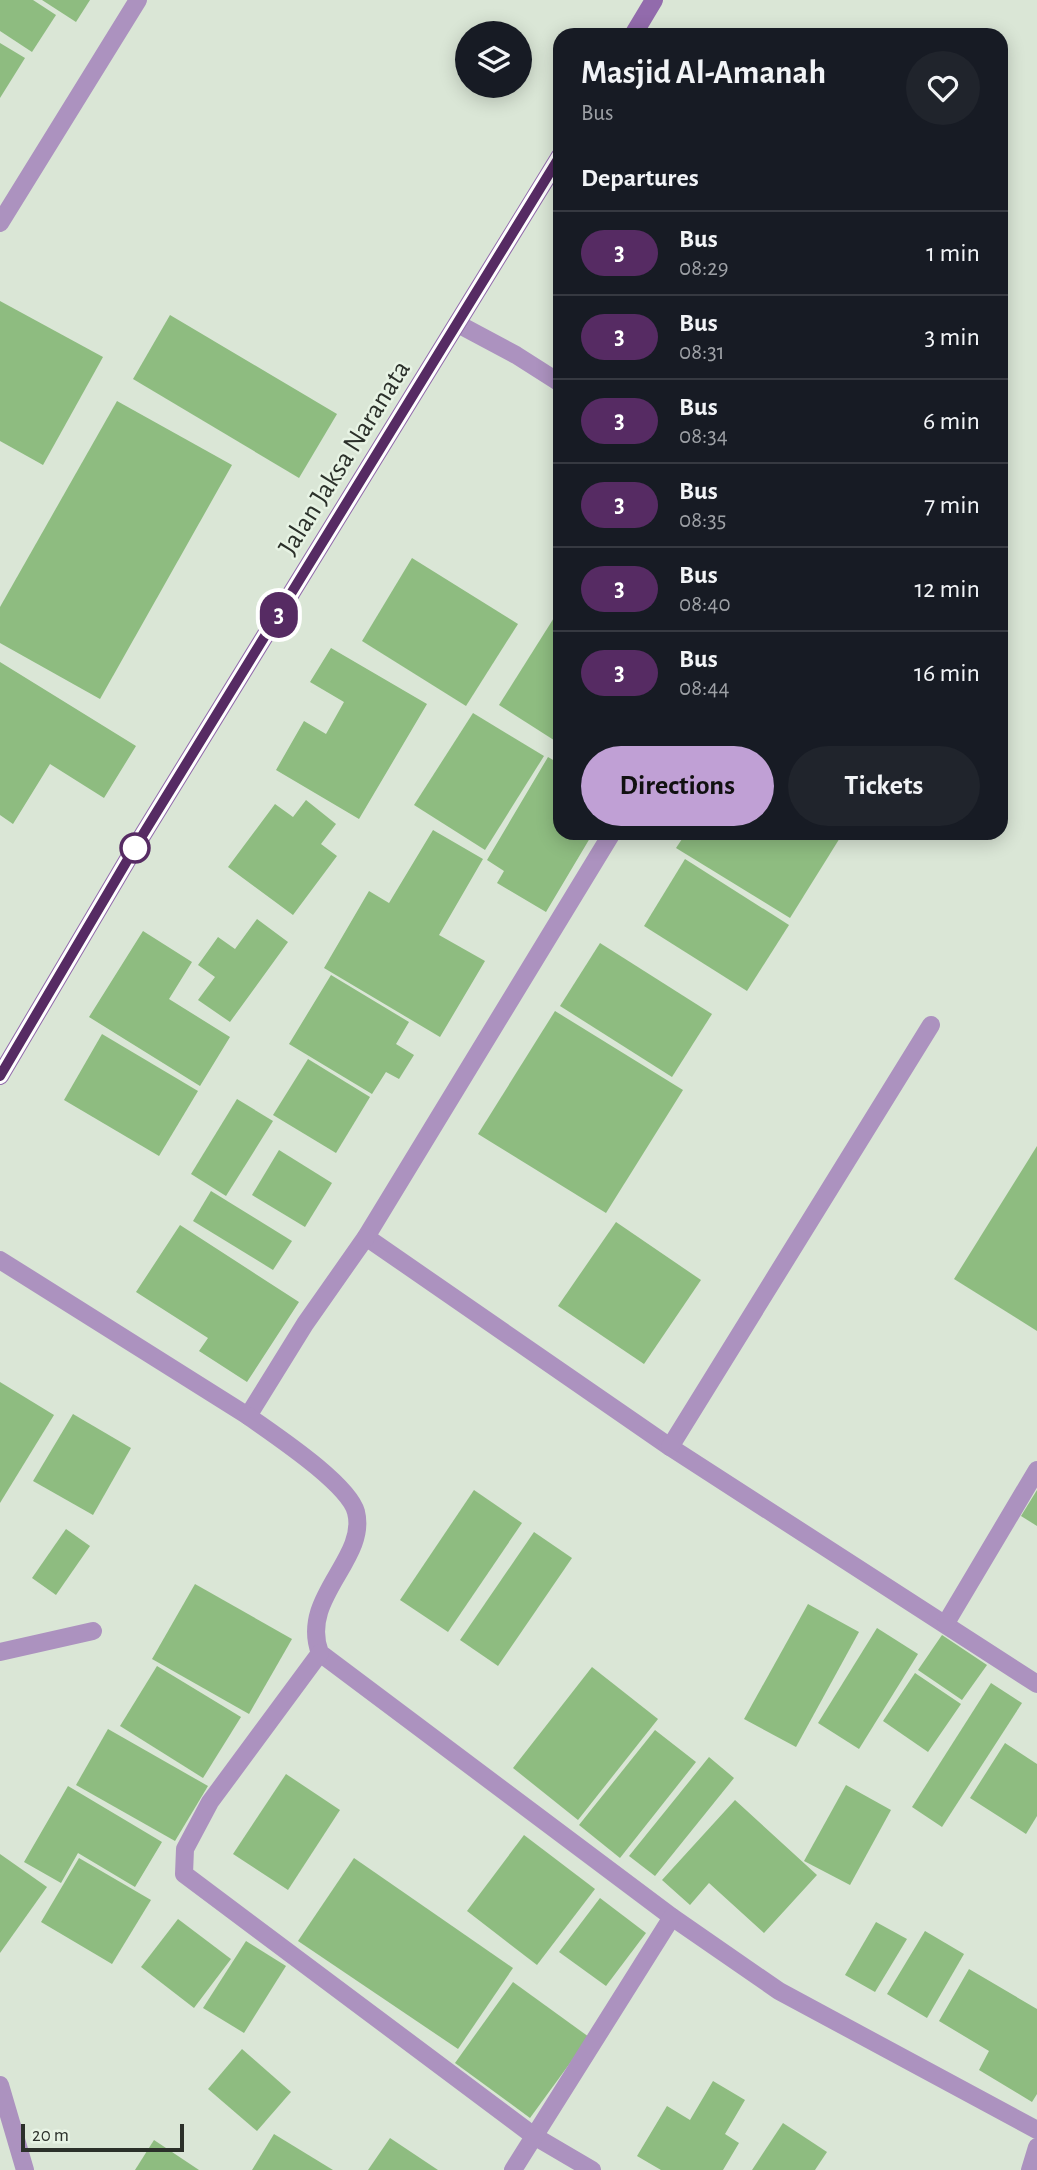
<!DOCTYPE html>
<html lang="en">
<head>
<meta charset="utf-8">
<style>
	body { margin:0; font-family:"Alegreya Sans",sans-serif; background:#20242c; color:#f1f3f6; height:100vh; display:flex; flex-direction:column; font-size:26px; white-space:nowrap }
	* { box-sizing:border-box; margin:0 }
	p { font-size:23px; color:#9ea1a6 }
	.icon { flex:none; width:38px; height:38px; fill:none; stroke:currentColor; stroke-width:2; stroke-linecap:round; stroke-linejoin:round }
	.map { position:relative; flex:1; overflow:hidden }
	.sheet { position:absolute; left:553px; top:28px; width:455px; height:812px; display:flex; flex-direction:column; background:#171b24; border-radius:21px; box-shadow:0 4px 18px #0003 }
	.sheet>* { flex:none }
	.badge { padding:0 14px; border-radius:23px; font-size:24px; line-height:46px }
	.fabs { position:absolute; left:455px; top:21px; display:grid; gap:14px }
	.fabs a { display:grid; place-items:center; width:77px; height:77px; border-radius:50%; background:#171b24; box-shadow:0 4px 18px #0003; font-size:35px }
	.scale { position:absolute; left:21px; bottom:18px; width:163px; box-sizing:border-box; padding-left:7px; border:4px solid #2b302a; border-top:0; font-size:19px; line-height:24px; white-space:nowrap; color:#2b302a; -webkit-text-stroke:5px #e7f3e4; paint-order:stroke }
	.map>.badge { position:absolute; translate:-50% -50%; box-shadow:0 0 0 4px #fff }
	h2 { padding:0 28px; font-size:26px; line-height:63px }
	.round { display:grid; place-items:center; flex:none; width:74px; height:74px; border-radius:37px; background:#20242c }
	.headline { display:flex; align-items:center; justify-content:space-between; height:119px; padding:0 28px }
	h1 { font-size:33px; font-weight:600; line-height:52px }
	.action { display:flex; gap:14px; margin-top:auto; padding:14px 28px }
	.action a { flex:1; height:80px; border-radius:42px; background:#c0a0d5; color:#111; font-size:28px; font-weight:600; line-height:80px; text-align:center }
	.action a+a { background:#20242c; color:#f1f3f6 }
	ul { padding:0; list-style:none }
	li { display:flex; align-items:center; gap:21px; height:84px; padding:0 28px; border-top:2px solid #363941 }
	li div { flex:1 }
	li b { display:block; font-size:26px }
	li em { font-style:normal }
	li .badge { min-width:77px; font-weight:700; text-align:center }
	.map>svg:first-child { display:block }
	.building { fill:#8ebc80 }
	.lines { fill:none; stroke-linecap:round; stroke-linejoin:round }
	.minor { stroke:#ac92bf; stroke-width:18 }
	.secondary { stroke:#926bac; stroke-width:18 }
	.line-casing { stroke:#fff; stroke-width:16 }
	.line { stroke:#562b63; stroke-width:10 }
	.stop-dot { fill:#fff; stroke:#562b63; stroke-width:3.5 }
	.labels { text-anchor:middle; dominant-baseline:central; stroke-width:5; stroke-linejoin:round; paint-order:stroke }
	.street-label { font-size:28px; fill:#2b302a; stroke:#e7f3e4 }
</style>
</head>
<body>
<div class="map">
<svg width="1037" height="2170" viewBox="0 0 1037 2170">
	<rect width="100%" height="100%" fill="#dae6d6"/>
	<!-- building -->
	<g class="building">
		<polygon points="0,0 33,0 56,15 32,52 0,31"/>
		<polygon points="42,0 90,0 76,22"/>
		<polygon points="0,43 25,58 0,98"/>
		<polygon points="0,301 103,357 43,465 0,441"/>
		<polygon points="170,315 337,414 299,478 133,379"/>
		<polygon points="117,401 232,465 100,699 0,643 0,607"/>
		<polygon points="412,558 518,624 466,706 362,641"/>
		<polygon points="557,613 560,615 560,744 499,705"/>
		<polygon points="331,648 427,704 359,819 276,770 304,721 326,734 344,702 310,682"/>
		<polygon points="0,662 136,746 104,798 50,764 13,824 0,815"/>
		<polygon points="473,713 544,756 485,850 414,805"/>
		<polygon points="548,757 560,764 560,833 593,833 546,912 497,883 504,871 487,860"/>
		<polygon points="306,800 336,824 321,844 337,856 293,915 228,867 275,804 293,817"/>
		<polygon points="433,830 483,859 439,935 485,961 440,1037 324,968 369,891 389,903"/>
		<polygon points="686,833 843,833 790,918 676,848"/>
		<polygon points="685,859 789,925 747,991 644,926"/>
		<polygon points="257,919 288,942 230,1022 198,1000 215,977 198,965 218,937 235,949"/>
		<polygon points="143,931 192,962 169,999 230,1037 200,1086 89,1017"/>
		<polygon points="600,943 712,1014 672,1077 560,1006"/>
		<polygon points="331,975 409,1022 396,1044 414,1055 399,1079 386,1072 372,1094 289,1044"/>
		<polygon points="555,1011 683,1090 606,1213 478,1134"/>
		<polygon points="102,1034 198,1091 159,1156 64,1100"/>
		<polygon points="308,1059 370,1097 336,1153 273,1115"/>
		<polygon points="237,1099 273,1121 226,1196 191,1174"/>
		<polygon points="1037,1146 1037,1331 954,1279"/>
		<polygon points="279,1150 332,1183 305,1227 252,1195"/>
		<polygon points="211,1191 292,1241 273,1270 193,1221"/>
		<polygon points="616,1222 701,1280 644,1364 558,1306"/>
		<polygon points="180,1225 299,1302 247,1382 199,1351 208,1338 136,1292"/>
		<polygon points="0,1382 54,1415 0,1503"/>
		<polygon points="73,1414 131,1448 93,1515 33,1481"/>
		<polygon points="474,1490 522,1523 448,1632 400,1600"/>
		<polygon points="1037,1490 1037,1526 1021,1516"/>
		<polygon points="66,1529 90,1546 56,1595 32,1578"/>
		<polygon points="534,1532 572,1558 498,1666 460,1640"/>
		<polygon points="195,1584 292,1639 249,1714 152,1659"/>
		<polygon points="808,1604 859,1632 796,1747 744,1719"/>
		<polygon points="877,1628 918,1654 859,1749 818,1723"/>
		<polygon points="942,1635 987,1665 962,1700 918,1670"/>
		<polygon points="157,1666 241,1717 203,1778 120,1726"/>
		<polygon points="592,1667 658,1719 578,1820 513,1768"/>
		<polygon points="915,1673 961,1704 928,1752 883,1721"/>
		<polygon points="991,1683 1022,1703 942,1827 912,1807"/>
		<polygon points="108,1729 208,1786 175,1841 76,1785"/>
		<polygon points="655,1730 696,1762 620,1858 579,1825"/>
		<polygon points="1005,1743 1037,1764 1037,1816 1026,1834 970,1798"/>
		<polygon points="709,1757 734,1778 655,1876 629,1856"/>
		<polygon points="286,1774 340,1810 288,1890 233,1854"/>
		<polygon points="846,1785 891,1810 850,1885 804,1861"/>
		<polygon points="68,1786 162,1842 135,1887 78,1853 61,1883 24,1862"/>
		<polygon points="735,1800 817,1875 764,1933 709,1883 690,1905 662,1880"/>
		<polygon points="524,1835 595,1889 537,1965 467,1911"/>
		<polygon points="0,1854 47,1887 0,1953"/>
		<polygon points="79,1858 151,1900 112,1964 41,1922"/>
		<polygon points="354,1858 513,1968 458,2049 298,1941"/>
		<polygon points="600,1898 646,1933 606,1986 559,1952"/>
		<polygon points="178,1919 231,1959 194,2008 141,1967"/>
		<polygon points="876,1922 907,1939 875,1992 845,1975"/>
		<polygon points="925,1931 964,1954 927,2018 887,1994"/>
		<polygon points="246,1941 286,1966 244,2033 203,2008"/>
		<polygon points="969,1969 1037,2009 1037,2094 1032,2102 979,2070 989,2051 939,2021"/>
		<polygon points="513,1982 589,2037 530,2118 455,2063"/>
		<polygon points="242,2049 291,2092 257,2131 208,2089"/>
		<polygon points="713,2081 745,2100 725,2134 739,2143 723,2170 661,2170 637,2156 667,2106 690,2120"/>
		<polygon points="783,2123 827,2152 815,2170 752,2170"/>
		<polygon points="274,2134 333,2170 252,2170"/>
		<polygon points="390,2138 438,2170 368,2170"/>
		<polygon points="154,2140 199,2170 135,2170"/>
	</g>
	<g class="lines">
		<!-- minor -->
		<g class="minor">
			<polyline points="0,223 138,0"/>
			<polyline points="458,324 516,355 560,383"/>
			<polyline points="366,1237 670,1447 1037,1684"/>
			<polyline points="0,1260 248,1416 305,1324 366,1237 612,833"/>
			<path d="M248,1416C273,1434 348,1483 356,1512C368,1559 299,1598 320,1653L672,1917L779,1991L1037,2130"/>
			<polyline points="670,1447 931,1025"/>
			<polyline points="946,1623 1037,1470"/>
			<polyline points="0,1652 93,1631"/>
			<polyline points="320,1653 210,1802 185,1849 184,1874 534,2136 592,2170"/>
			<polyline points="0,2085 25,2170"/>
			<polyline points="513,2170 672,1917"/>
			<polyline points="1030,2170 1037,2147"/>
		</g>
		<!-- secondary -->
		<g class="secondary">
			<polyline points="633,35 654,0"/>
			<polyline points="0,1076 134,849 560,156"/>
		</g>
	</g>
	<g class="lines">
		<defs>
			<polyline id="line" points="0,1076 134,849 560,156"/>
		</defs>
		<!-- line casing -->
		<use href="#line" class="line-casing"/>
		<!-- line -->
		<use href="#line" class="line"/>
	</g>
	<!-- markers -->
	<circle class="stop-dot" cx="135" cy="848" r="14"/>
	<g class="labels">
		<!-- street labels -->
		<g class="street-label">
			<text transform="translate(345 458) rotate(-58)">Jalan Jaksa Naranata</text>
		</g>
	</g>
</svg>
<div class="fabs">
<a><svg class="icon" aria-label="layers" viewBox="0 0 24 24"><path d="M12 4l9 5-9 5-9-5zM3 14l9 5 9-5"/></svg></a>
</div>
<div class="scale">20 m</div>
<b class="badge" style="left:279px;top:615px;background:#562b63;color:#fff">3</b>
<section class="sheet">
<div class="headline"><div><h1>Masjid Al-Amanah</h1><p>Bus</p></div><a class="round"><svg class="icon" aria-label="heart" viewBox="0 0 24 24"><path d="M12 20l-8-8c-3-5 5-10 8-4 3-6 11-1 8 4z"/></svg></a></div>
<h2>Departures</h2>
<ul>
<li><span class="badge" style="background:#562b63;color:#fff">3</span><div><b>Bus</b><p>08:29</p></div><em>1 min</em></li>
<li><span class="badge" style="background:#562b63;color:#fff">3</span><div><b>Bus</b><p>08:31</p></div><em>3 min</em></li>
<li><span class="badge" style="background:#562b63;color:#fff">3</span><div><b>Bus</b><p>08:34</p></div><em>6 min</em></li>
<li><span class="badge" style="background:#562b63;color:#fff">3</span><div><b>Bus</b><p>08:35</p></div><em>7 min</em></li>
<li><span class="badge" style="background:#562b63;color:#fff">3</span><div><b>Bus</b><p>08:40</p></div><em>12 min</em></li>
<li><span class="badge" style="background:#562b63;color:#fff">3</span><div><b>Bus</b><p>08:44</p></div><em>16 min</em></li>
</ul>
<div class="action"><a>Directions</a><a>Tickets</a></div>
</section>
</div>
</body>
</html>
